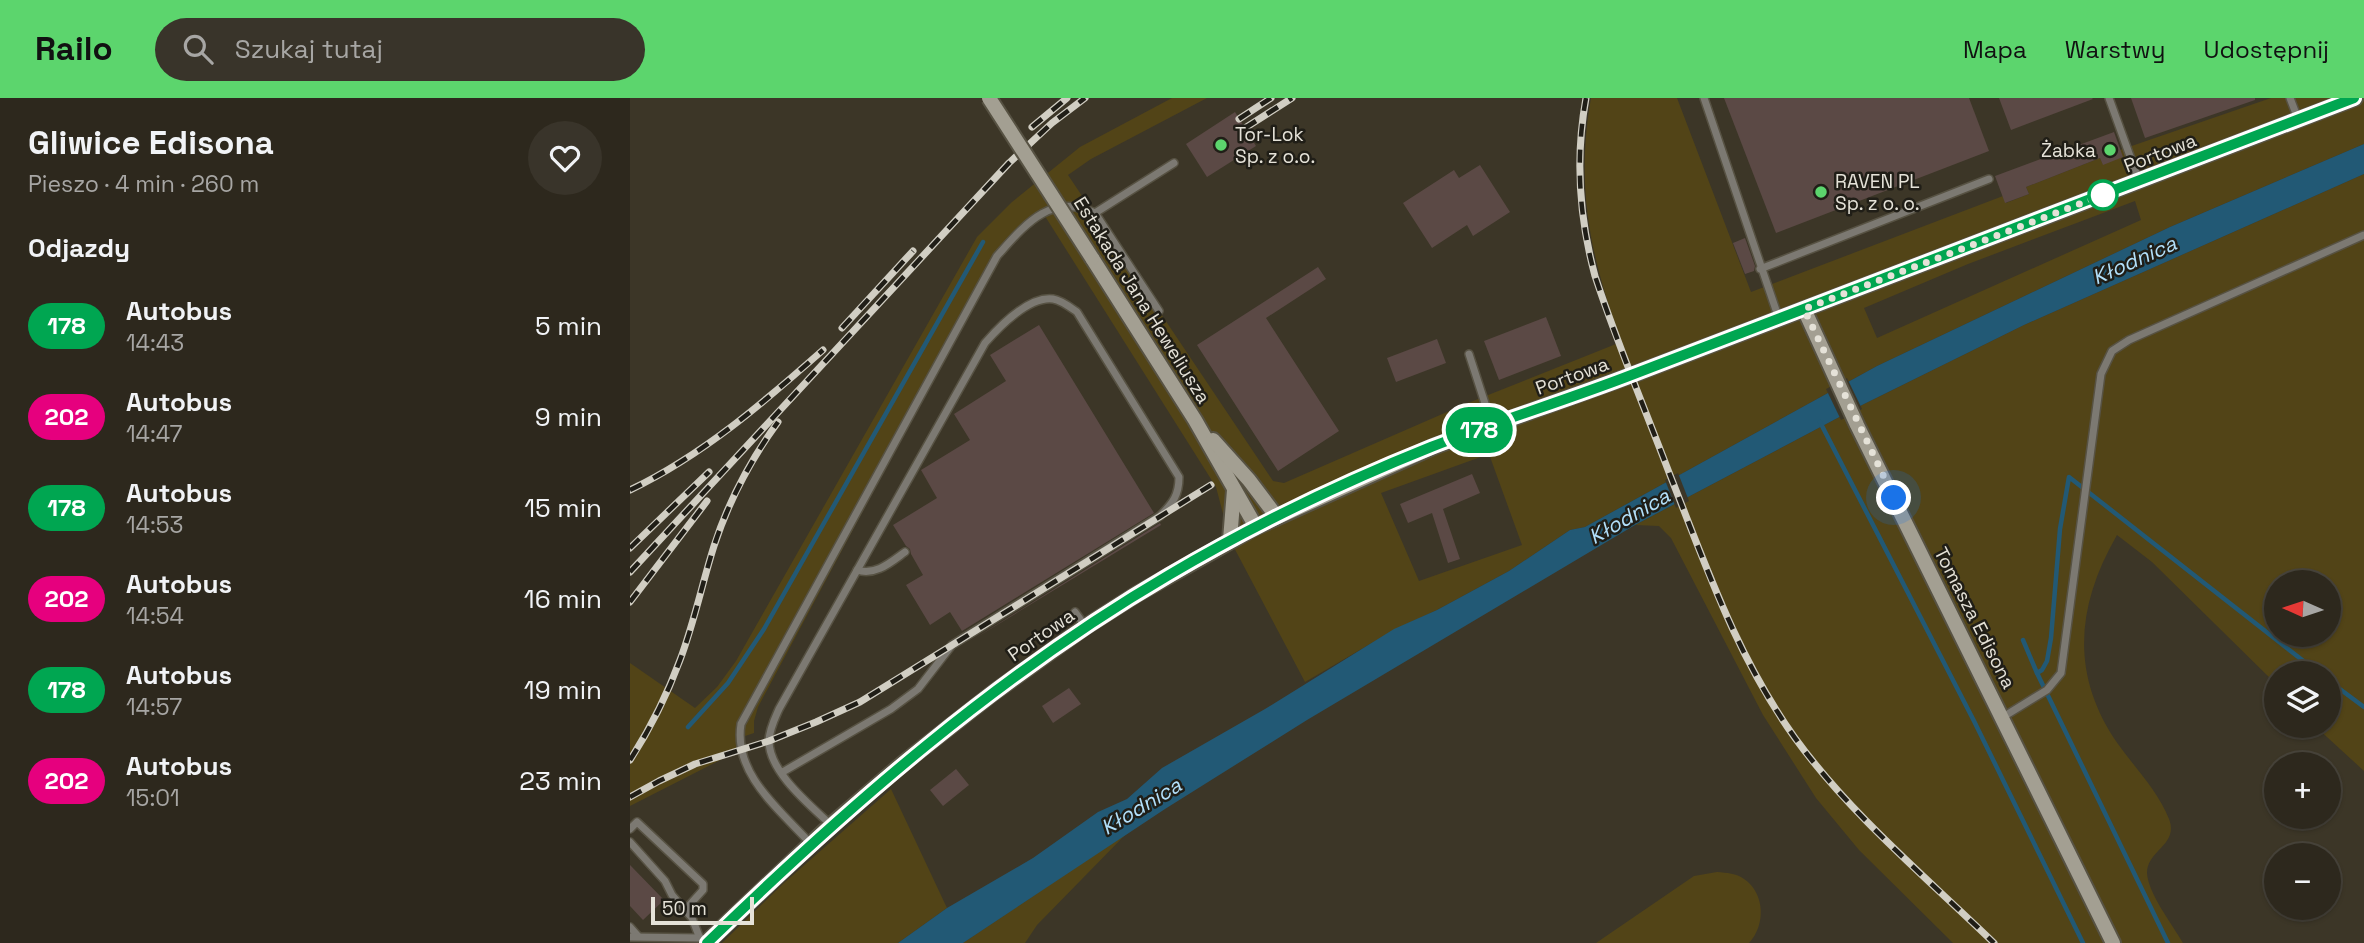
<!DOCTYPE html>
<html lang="pl">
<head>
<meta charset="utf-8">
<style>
	body { margin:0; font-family:"Space Grotesk",sans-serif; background:#39342a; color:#f1f3f6; height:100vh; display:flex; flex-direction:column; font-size:26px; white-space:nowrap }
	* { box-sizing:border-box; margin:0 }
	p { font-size:23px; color:#a7a6a4 }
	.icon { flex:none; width:38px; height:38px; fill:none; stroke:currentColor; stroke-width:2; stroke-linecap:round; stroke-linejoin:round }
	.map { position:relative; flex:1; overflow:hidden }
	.drawer { display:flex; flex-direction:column; background:#2d281d; width:630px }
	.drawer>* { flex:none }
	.badge { padding:0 14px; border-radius:23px; font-size:24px; line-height:46px }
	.needle { width:46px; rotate:273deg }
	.buttons { position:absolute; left:1634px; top:472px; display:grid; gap:14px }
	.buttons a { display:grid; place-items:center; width:77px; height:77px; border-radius:50%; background:#2d281d; box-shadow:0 2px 5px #0004,0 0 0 2px #48443b; font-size:35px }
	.scale { position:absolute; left:21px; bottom:18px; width:103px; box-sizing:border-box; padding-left:7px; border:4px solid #e5e2d8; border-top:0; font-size:19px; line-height:24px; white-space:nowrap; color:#e5e2d8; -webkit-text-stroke:5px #201e17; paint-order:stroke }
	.you { position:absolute; width:35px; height:35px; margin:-18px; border:5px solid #fff; border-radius:50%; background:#1a73e8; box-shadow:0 0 0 10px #1a73e833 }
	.map>.badge { position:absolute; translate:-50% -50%; box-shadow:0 0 0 4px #fff }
	h2 { padding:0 28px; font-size:26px; line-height:63px }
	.round { display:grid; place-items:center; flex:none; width:74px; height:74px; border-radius:37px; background:#39342a }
	.summary { display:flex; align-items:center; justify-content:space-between; height:119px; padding:0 28px }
	h1 { font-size:33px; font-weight:700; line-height:52px }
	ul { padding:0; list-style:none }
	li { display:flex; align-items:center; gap:21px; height:91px; padding:0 28px }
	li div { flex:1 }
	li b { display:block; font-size:26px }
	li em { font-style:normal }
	li .badge { min-width:77px; font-weight:700; text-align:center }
	header { display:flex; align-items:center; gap:42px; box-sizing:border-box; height:98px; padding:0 35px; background:#5cd56d; color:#111 }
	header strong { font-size:33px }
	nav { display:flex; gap:38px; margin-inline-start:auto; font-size:24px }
	.search { width:490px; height:63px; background:#39342a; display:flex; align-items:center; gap:18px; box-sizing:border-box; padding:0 24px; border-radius:38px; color:#a7a6a4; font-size:26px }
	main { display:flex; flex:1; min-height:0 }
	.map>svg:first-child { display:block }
	.green { fill:#524417; fill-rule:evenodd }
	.water { fill:#225975 }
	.pier { fill:#3c3627 }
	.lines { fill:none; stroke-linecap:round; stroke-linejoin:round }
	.stream { stroke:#225975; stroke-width:4.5 }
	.building { fill:#5b4945 }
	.lane-casing { stroke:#575243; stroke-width:10 }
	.secondary-casing { stroke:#575243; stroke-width:18 }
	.lane { stroke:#7c7972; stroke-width:7 }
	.secondary { stroke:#a39f92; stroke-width:14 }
	.rail-casing { stroke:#d1cec3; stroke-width:7 }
	.rail { stroke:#201e17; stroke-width:4.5; stroke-dasharray:13; stroke-linecap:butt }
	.secondary-bridge-casing { stroke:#575243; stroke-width:18; stroke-linecap:butt }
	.secondary-bridge { stroke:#a39f92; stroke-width:14 }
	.line-casing { stroke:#fff; stroke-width:16 }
	.line { stroke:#00a651; stroke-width:10 }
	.walk { stroke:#e5e2d8; stroke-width:7; stroke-dasharray:0 12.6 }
	.poi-dot { fill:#5cd56d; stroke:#201e17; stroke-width:2.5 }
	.stop-dot { fill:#fff; stroke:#00a651; stroke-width:3.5 }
	.labels { text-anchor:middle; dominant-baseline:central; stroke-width:5; stroke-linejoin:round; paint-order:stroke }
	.poi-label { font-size:19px; fill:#e5e2d8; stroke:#201e17; text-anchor:start }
	.street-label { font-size:19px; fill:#e5e2d8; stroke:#201e17 }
	.water-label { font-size:21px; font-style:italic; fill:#b2e0fb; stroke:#201e17 }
</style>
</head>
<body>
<header>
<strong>Railo</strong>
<div class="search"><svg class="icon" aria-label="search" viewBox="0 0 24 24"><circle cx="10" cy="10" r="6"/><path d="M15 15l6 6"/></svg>Szukaj tutaj</div>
<nav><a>Mapa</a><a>Warstwy</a><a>Udostępnij</a></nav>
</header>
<main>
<section class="drawer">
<div class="summary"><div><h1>Gliwice Edisona</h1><p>Pieszo · 4 min · 260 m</p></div><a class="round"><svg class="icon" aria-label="heart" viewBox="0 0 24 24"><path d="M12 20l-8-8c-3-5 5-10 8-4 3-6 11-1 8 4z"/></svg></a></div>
<h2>Odjazdy</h2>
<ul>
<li><span class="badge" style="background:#00a651;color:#fff">178</span><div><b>Autobus</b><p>14:43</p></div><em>5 min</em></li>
<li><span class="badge" style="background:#e6007e;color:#fff">202</span><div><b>Autobus</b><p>14:47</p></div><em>9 min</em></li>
<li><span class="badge" style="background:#00a651;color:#fff">178</span><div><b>Autobus</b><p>14:53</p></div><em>15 min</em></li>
<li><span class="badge" style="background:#e6007e;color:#fff">202</span><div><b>Autobus</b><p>14:54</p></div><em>16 min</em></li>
<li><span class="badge" style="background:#00a651;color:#fff">178</span><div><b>Autobus</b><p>14:57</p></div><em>19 min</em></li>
<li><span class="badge" style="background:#e6007e;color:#fff">202</span><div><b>Autobus</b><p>15:01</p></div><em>23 min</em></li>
</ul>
</section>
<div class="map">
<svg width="1734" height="845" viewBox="0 0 1734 845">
	<rect width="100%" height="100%" fill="#3c3627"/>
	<!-- green -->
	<g class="green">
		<path d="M542,0H577L461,61L438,77L643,383L654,385L833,307L991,244C961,158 945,92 961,0H1047L1121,194L1373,98L1376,105L1399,96L1396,89L1470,60L1473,66L1490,52L1641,0H1734V46L1540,129L1247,268L955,429L940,432L879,473L807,512L764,532L675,584L600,442L586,389L413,115L398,126L368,161L128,609L124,623V635L109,640L110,652L0,708V565L65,610L87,589L106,563L347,139L382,104L450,49ZM1505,103L1511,122L1247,240L1234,210L1338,166ZM859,356L892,447L789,483L751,395Z"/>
		<path d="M1734,76V673L1685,628H1699V576H1647V587L1522,464L1487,437C1446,508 1440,577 1488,646C1505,670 1528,693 1539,721C1549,747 1517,752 1517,775C1518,795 1542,826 1553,845H1323L1229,752L1186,700L1133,617L1041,440L1029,428L1005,427L1234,306L1394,227ZM1647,485H1699V537H1647Z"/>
		<polygon points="261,691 317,810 268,845 92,845 154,785"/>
		<polygon points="497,735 407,827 395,845 333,845"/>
		<path d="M1087,774C1097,775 1106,775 1114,781C1135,795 1136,827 1119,845H966L1064,778Z"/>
	</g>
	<!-- water -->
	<polygon class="water" points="1734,46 1734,76 1394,227 1234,306 1005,427 677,622 535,711 333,845 268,845 317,810 403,760 468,714 497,701 532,670 635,611 764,531 807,512 879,473 940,432 955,429 1247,268 1540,129"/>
	<!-- pier -->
	<g class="pier">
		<polygon points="1217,280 1232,311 1211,322 1196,291"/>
		<polygon points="1048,375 1059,403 1046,410 1035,382"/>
	</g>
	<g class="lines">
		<!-- stream -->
		<g class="stream">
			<polyline points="1190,324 1344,623 1453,845"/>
			<polyline points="1393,542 1407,575 1412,572 1417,563 1421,540 1430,431 1439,379 1690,576"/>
			<polyline points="1407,575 1538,845"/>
			<polyline points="1699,583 1734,609"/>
			<polyline points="58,629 98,585 134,531 353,144"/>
		</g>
	</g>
	<!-- building -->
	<g class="building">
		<polygon points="1094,0 1339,0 1359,53 1146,135"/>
		<polygon points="1369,0 1462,0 1463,1 1381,32"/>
		<polygon points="1501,0 1625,0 1625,2 1515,40"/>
		<polygon points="605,14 626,48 577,79 556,46"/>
		<polygon points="1484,34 1493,59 1473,67 1470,60 1396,89 1399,96 1375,105 1365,78"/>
		<polygon points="850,67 880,114 843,138 837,127 802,150 773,105 824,72 829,80"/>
		<polygon points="1115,140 1125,168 1124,173 1115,176 1103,145"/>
		<polygon points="688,169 696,181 636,220 709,333 648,373 567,247"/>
		<polygon points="916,219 931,258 869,282 854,243"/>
		<polygon points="409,227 524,415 332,533 320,514 300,527 276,487 293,477 281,456 280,451 276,448 263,427 307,400 291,372 340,342 324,316 376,283 360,257"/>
		<polygon points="807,241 816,265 766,284 757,260"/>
		<polygon points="842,376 850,395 813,411 830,461 818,465 802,415 778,425 770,406"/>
		<polygon points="530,425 531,427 339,544"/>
		<polygon points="439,590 451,606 423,625 412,608"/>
		<polygon points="326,671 339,687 313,708 300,692"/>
		<polygon points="0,767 34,802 13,822 0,808"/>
	</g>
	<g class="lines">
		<defs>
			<g id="lane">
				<polyline points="1074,0 1149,221"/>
				<polyline points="1479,0 1509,83"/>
				<polyline points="1660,0 1668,21"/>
				<polyline points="465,115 544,65"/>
				<polyline points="1130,171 1359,81"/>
				<polyline points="839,256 862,327"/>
				<path d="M227,472C246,478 261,464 275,454"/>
				<polyline points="445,514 455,528"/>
				<polyline points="1373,619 1417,592 1431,575 1471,276 1482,253 1499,242 1734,137"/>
				<path d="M151,675L261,611L288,591L322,547L530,418C543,405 549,397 549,379L447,214C440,209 431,202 423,201C399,198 369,229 355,245L149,611C145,620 139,632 139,643C139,674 180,707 201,727"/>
				<polyline points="0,731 7,724 73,786 73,792 55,812"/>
				<polyline points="0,744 35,783 42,797 62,820 69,838"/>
				<path d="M181,746C150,712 103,676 111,626L367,158C394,128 420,94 465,115L529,213"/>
				<polyline points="0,829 8,838"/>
				<polyline points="0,839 71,840"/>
			</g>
			<g id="secondary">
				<polyline points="462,160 565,322 626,429"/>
				<polyline points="1174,211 1227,327 1483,845"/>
				<polyline points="583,342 619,382 647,419"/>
				<polyline points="600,442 604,392"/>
				<polyline points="76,845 201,727 276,663 363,595 455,529 507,496 626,429 805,348 1002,277 1725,0"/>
			</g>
		</defs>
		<!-- lane casing -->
		<use href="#lane" class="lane-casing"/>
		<!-- secondary casing -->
		<use href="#secondary" class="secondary-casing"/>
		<!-- lane -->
		<use href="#lane" class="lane"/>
		<!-- secondary -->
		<use href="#secondary" class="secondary"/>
		<defs>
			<g id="rail">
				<path d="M956,0C945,60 949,119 965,178C987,245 1015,311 1040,377C1076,468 1107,559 1165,640C1220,716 1297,780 1364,845"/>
				<polyline points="609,21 641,0"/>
				<polyline points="402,29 437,0"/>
				<polyline points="615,30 662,0"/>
				<polyline points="212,230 283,153"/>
				<path d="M0,392C73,357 133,305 193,252"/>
				<polyline points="0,450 79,374"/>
				<polyline points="0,474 379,65 422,25 455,0"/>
				<polyline points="0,504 77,403"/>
				<path d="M0,662C20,631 37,597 50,562C64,525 72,486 84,448C98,405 121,361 148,324"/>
				<polyline points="0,699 29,683 65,666 139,643 186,624 230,604 581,387"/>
			</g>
		</defs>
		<!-- rail casing -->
		<use href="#rail" class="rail-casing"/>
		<!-- rail -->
		<use href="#rail" class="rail"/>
		<defs>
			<polyline id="secondary-bridge" points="359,0 462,160"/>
		</defs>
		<!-- secondary-bridge casing -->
		<use href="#secondary-bridge" class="secondary-bridge-casing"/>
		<!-- secondary-bridge -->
		<use href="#secondary-bridge" class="secondary-bridge"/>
	</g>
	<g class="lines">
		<defs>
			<path id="line" d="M77,845C218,708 368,577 539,477C622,428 711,385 801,349C868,323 937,302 1004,276C1245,185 1485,93 1724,0"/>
		</defs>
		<!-- line casing -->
		<use href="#line" class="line-casing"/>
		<!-- line -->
		<use href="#line" class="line"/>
		<!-- walk -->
		<polyline class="walk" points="1264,400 1174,211 1473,97"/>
	</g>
	<!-- markers -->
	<g class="poi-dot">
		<circle cx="591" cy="47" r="7"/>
		<circle cx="1480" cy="52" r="7"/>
		<circle cx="1191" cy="94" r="7"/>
	</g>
	<circle class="stop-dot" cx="1473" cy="97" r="14"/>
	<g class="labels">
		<!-- poi labels -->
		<g class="poi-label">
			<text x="605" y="36">Tor-Lok<tspan x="605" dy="22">Sp. z o.o.</tspan></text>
			<text x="1466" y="52" text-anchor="end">Żabka</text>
			<text x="1205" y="83">RAVEN PL<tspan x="1205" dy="22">Sp. z o. o.</tspan></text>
		</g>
		<!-- street labels -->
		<g class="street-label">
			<text transform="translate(1530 55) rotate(-21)">Portowa</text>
			<text transform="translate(512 202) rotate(58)">Estakada Jana Heweliusza</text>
			<text transform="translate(942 278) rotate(-20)">Portowa</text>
			<text transform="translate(1345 520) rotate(63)">Tomasza Edisona</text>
			<text transform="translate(411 537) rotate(-35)">Portowa</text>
		</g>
		<!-- water labels -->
		<g class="water-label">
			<text transform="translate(1504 162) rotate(-24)">Kłodnica</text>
			<text transform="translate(999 418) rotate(-30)">Kłodnica</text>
			<text transform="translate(511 708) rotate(-31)">Kłodnica</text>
		</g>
	</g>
</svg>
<div class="buttons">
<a><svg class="needle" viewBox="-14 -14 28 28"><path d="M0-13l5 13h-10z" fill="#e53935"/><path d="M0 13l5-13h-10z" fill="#a7a6a4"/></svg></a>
<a><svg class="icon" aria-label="layers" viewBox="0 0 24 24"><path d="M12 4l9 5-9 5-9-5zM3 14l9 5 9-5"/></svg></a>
<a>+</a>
<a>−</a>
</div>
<div class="scale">50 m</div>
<div class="you" style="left:1264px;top:400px"></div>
<b class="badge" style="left:849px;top:332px;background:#00a651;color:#fff">178</b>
</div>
</main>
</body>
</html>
